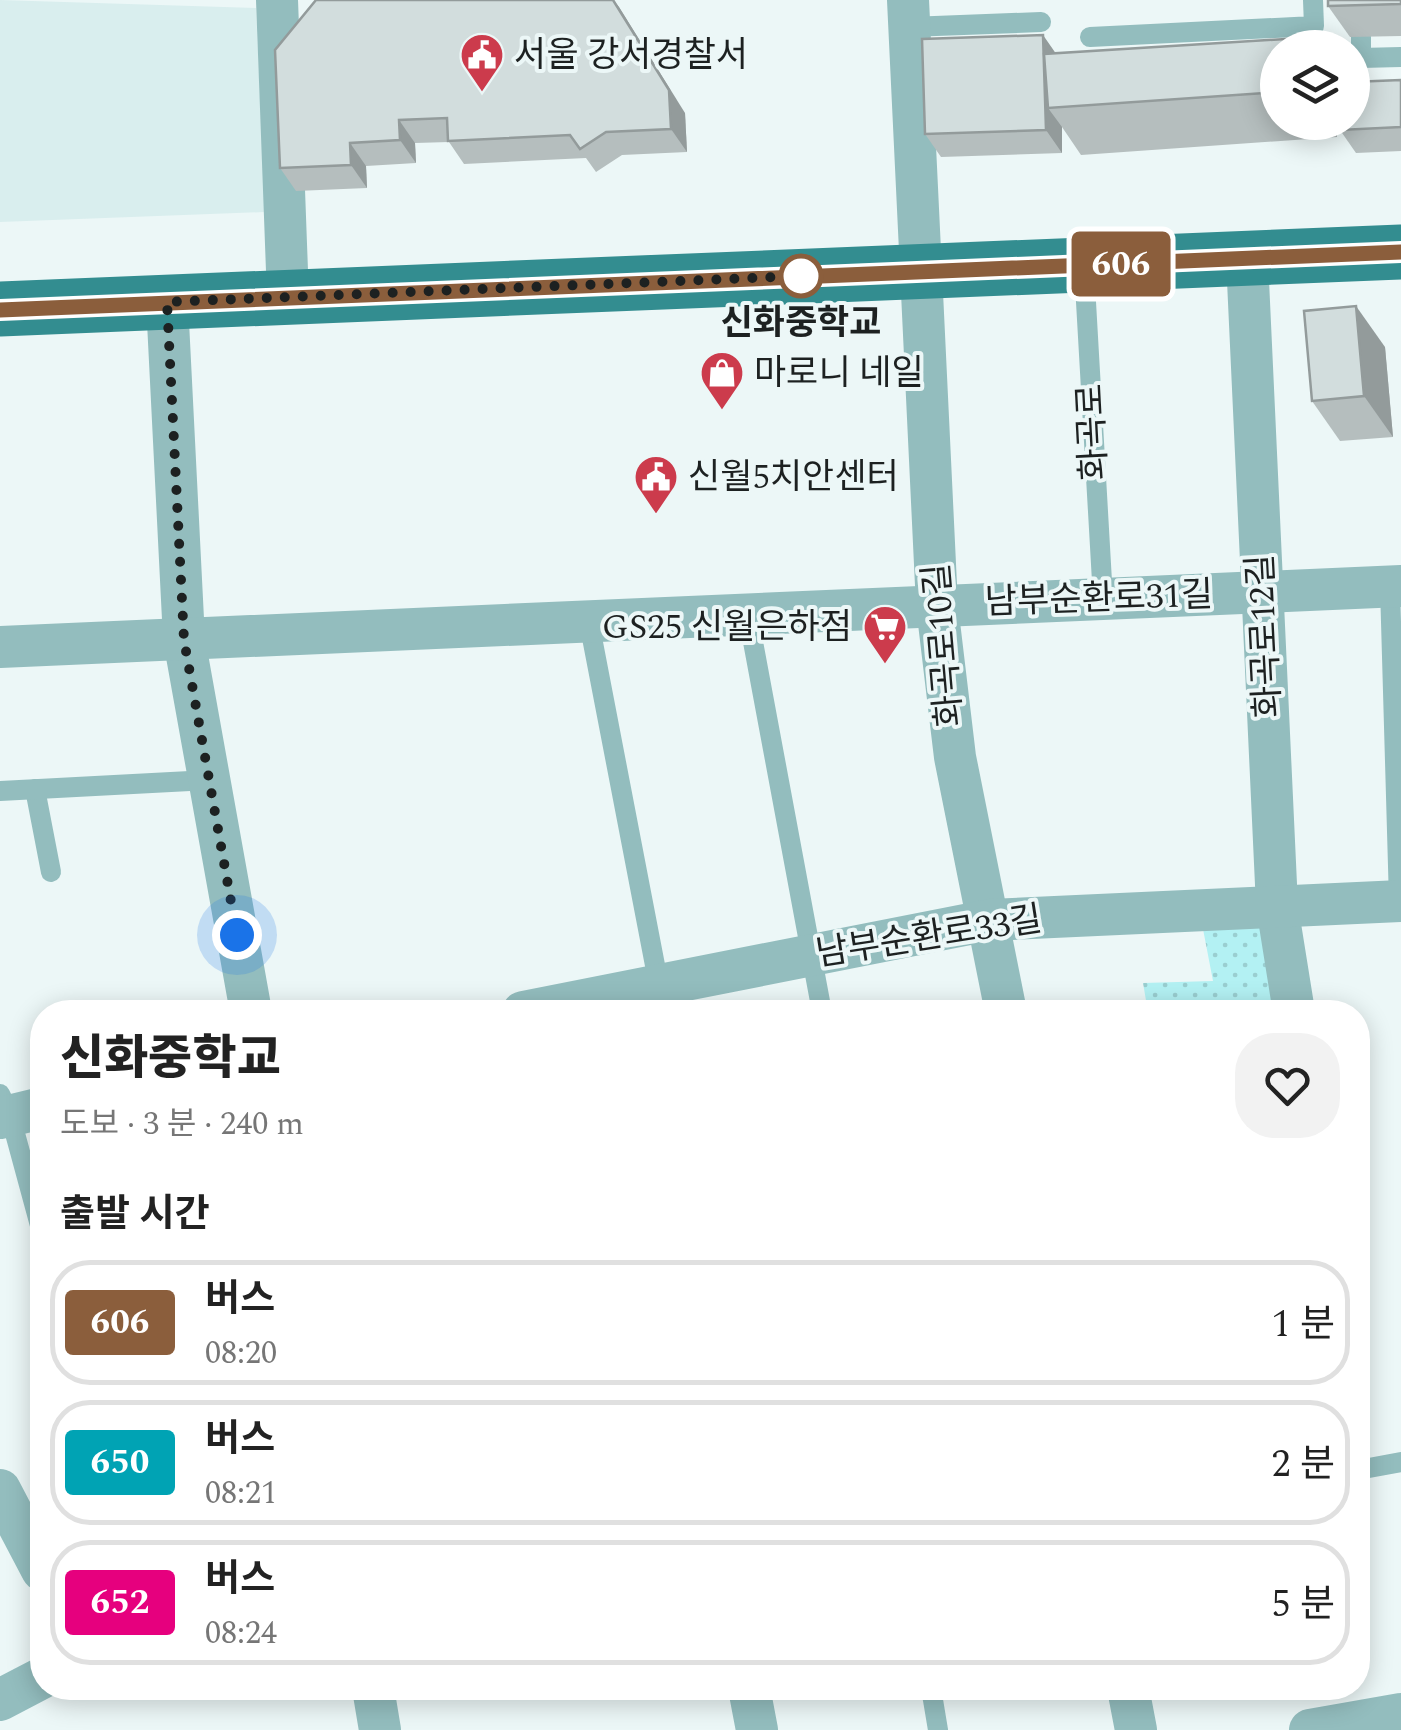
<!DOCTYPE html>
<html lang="ko">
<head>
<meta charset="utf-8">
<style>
	body { margin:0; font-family:Spectral,"Noto Sans KR",serif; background:#f2f2f2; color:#222; height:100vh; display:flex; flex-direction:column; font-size:38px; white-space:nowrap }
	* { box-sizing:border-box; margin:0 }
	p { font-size:32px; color:#767676 }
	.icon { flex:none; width:55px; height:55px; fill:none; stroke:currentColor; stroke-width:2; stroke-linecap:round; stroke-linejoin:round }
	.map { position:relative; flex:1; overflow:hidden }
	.drawer { position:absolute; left:30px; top:1000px; width:1340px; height:700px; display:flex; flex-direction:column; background:#fff; border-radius:40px; box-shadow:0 5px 25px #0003 }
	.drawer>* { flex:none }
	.badge { padding:0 20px; border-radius:8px; font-size:35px; line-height:65px }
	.buttons { position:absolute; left:1260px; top:30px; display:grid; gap:20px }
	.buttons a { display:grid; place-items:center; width:110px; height:110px; border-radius:50%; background:#fff; box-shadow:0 5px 25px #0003; font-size:50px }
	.you { position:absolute; width:50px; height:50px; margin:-25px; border:8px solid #fff; border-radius:50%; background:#1a73e8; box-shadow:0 0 0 15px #1a73e833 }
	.map>.badge { position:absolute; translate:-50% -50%; box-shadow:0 0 0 5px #fff }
	h2 { padding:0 30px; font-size:38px; line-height:90px }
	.round { display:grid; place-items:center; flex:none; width:105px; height:105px; border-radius:40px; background:#f2f2f2 }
	.overview { display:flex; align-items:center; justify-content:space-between; height:170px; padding:0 30px }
	h1 { font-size:48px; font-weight:800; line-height:75px }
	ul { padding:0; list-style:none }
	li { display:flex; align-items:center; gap:30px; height:125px; margin:0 20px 15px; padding:0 10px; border:5px solid #e0e0e0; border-radius:40px }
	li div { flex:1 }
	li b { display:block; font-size:38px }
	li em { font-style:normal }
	li .badge { min-width:110px; font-weight:700; text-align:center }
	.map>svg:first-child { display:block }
	.built { fill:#d9eeee }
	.park { fill:url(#park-dots) }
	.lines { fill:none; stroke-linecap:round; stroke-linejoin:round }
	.lane { stroke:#93bdbe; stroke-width:20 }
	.street { stroke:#93bdbe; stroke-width:42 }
	.primary { stroke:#338d90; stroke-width:55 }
	.wall { fill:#b5bebe }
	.shaded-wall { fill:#939b9b }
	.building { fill:#d2dddd; stroke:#939b9b; stroke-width:2.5 }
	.line-casing { stroke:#fff; stroke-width:22 }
	.line { stroke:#8b5e3c; stroke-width:15 }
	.walk { stroke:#1d2121; stroke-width:10; stroke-dasharray:0 18 }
	.stop-dot { fill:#fff; stroke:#8b5e3c; stroke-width:5 }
	.labels { text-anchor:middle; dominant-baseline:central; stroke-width:8; stroke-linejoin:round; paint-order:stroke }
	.poi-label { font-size:35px; fill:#1d2121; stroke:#ecf7f7; text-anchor:start }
	.stop-label { font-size:35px; font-weight:bold; fill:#1d2121; stroke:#ecf7f7 }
	.street-label { font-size:35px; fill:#1d2121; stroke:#ecf7f7 }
</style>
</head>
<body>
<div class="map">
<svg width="1401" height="1730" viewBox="0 0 1401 1730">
	<defs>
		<pattern id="park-dots" width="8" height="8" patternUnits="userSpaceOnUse" patternTransform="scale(2.5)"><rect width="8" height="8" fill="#b3f1f3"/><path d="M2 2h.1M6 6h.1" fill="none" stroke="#9aced0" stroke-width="1.8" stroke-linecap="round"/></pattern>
	</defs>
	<rect width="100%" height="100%" fill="#ecf7f7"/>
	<!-- built -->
	<polygon class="built" points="0,0 256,8 265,212 0,222"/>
	<!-- park -->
	<polygon class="park" points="1266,924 1278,1012 1148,1012 1143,983 1213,981 1203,929"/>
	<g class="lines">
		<!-- lane -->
		<g class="lane">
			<polyline points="909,27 1041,22"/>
			<polyline points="1090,37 1314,26 1313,0"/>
			<polyline points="1361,37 1361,58 1401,57"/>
			<polyline points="1084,267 1103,599"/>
			<polyline points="1390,587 1399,901"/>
			<polyline points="748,615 822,1012"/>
			<polyline points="589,622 659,986"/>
			<polyline points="35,789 51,872"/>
			<polyline points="0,791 209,780"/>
			<polyline points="0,1094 10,1115 42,1233"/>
			<polyline points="1358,1470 1401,1462"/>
			<polyline points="931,1688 938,1730"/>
		</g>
		<!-- street -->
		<g class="street">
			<polyline points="277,0 288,298"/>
			<polyline points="908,0 937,606 955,757 1006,1012"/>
			<polyline points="1247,259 1277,906 1294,1012"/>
			<polyline points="167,302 184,639 251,1012"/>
			<polyline points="0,647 1401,586"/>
			<polyline points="523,1012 990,920 1401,901"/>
			<polyline points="0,1118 42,1108"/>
			<polyline points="0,1490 42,1570"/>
			<polyline points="373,1688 380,1730"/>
			<polyline points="749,1688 757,1730"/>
			<polyline points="1128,1688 1136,1730"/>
			<polyline points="0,1700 42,1678"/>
			<polyline points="1310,1730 1401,1714"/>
		</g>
		<!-- primary -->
		<polyline class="primary" points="0,309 1401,252"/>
	</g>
	<!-- wall -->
	<g class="wall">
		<polygon points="1401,0 1401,36 1350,37 1328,6"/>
		<polygon points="1278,48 1278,122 1337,122 1337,137 1081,155 1062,127 1062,153 941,157 925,134 1056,54"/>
		<polygon points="275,50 685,113 687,152 622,155 596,172 586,158 464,164 449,142 415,143 416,163 366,166 367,188 296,191 280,168"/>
		<polygon points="1401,80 1401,151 1356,153 1340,130"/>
		<polygon points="1385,347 1393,437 1340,441 1312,401"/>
	</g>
	<!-- shaded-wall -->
	<g class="shaded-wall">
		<polygon points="613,0 619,7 685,113 687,152 671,129"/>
		<polygon points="1043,35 1059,58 1048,108 1062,127 1062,153 1046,130"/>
		<polygon points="399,120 415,143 416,163 400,140"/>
		<polygon points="1327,122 1337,122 1337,137"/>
		<polygon points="350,143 366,166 367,188 351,165"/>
		<polygon points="1356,306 1385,347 1393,437 1364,396"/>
	</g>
	<!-- building -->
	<g class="building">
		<polygon points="316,0 613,0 669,90 671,129 606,132 580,149 570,135 448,141 447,118 399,120 400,140 350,143 351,165 280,168 275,50"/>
		<polygon points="1328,0 1401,0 1401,4 1328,6"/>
		<polygon points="1043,35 1046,130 925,134 922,39"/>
		<polygon points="1301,38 1302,48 1278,48 1278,92 1048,108 1044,54"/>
		<polygon points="1401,80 1401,127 1340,130 1339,122 1352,122 1352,82"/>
		<polygon points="1356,306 1364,396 1312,401 1304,311"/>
	</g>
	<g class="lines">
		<defs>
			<polyline id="line" points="0,310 1401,252"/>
		</defs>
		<!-- line casing -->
		<use href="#line" class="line-casing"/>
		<!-- line -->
		<use href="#line" class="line"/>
		<!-- walk -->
		<polyline class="walk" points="237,935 184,640 167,302 801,276"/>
	</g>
	<!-- icons -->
	<defs>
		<symbol id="civic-pin" viewBox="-11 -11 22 30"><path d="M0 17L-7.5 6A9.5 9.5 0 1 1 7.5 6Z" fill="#cc3b4c" stroke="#ecf7f7"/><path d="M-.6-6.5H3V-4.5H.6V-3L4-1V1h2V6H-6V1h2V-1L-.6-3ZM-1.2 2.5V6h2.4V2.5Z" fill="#fff"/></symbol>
		<symbol id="shop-pin" viewBox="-11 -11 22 30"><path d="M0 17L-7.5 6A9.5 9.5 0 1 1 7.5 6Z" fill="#cc3b4c" stroke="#ecf7f7"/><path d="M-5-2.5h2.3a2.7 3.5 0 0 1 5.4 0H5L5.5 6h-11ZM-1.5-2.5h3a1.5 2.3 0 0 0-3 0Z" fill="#fff"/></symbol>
		<symbol id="supermarket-pin" viewBox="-11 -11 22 30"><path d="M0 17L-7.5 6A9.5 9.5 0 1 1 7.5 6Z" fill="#cc3b4c" stroke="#ecf7f7"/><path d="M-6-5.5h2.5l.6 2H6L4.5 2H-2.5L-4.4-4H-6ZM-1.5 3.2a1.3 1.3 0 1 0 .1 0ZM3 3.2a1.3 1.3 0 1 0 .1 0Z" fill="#fff"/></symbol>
	</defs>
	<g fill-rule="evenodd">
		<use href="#civic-pin" x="457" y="30" width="50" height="68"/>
		<use href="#shop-pin" x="697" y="348" width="50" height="68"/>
		<use href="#civic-pin" x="631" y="452" width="50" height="68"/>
		<use href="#supermarket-pin" x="860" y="602" width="50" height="68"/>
	</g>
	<!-- markers -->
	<circle class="stop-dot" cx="801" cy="276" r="20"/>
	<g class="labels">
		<!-- poi labels -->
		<g class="poi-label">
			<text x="514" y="55">서울 강서경찰서</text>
			<text x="754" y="373">마로니 네일</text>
			<text x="688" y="477">신월5치안센터</text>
			<text x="852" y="627" text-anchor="end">GS25 신월은하점</text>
		</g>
		<!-- stop labels -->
		<g class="stop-label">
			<text x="801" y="323">신화중학교</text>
		</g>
		<!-- street labels -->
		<g class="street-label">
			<text transform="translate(1093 432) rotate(-93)">화곡로</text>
			<text transform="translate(1099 599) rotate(-2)">남부순환로31길</text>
			<text transform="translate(1265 636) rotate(-93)">화곡로12길</text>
			<text transform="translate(944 645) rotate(-95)">화곡로10길</text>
			<text transform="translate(929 937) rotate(-9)">남부순환로33길</text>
		</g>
	</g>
</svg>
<div class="buttons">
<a><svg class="icon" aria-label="layers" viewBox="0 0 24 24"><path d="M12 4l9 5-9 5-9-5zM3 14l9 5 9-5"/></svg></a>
</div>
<div class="you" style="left:237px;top:935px"></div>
<b class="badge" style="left:1121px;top:264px;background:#8b5e3c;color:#fff">606</b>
<section class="drawer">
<div class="overview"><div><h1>신화중학교</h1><p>도보 · 3 분 · 240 m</p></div><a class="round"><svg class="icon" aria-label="heart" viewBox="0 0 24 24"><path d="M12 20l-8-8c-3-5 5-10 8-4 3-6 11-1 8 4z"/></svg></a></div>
<h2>출발 시간</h2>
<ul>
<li><span class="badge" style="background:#8b5e3c;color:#fff">606</span><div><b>버스</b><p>08:20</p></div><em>1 분</em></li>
<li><span class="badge" style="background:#00a3b4;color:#fff">650</span><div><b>버스</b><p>08:21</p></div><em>2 분</em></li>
<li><span class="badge" style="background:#e6007e;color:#fff">652</span><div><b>버스</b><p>08:24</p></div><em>5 분</em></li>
</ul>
</section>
</div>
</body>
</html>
